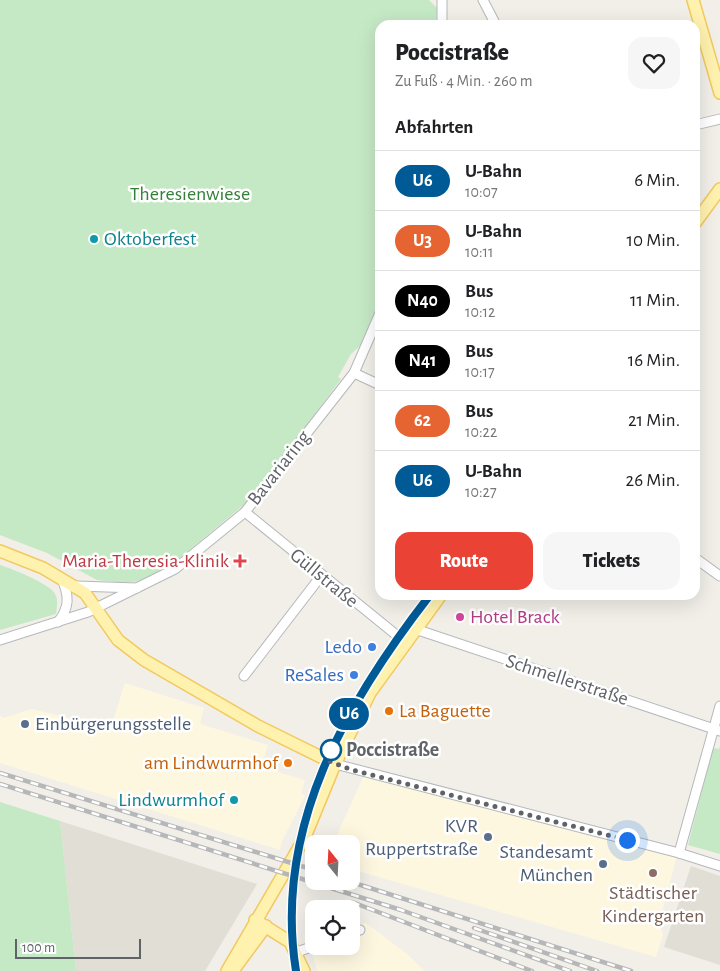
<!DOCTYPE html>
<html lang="de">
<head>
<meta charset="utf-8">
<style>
	body { margin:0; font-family:"Alegreya Sans",sans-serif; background:#f6f6f6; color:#202124; height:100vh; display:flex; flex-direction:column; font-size:19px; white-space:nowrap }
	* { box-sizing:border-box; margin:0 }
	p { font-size:16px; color:#757577 }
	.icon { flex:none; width:28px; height:28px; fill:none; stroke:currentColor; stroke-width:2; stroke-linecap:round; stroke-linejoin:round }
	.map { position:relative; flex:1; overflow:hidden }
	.panel { position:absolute; left:375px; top:20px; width:325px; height:580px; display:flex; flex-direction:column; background:#fff; border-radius:15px; box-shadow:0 5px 20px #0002 }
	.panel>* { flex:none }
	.badge { padding:0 10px; border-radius:16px; font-size:18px; line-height:32px }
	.needle { width:32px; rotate:342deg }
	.fabs { position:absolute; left:305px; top:835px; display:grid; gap:10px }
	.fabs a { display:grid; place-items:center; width:55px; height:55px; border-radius:10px; background:#fff; box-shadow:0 5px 20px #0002; font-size:25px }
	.scale { position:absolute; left:15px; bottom:12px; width:126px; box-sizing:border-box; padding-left:5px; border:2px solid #5f6368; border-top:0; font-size:14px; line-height:18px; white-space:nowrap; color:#5f6368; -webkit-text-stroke:4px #fff; paint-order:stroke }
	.you { position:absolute; width:25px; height:25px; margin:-12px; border:4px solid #fff; border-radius:50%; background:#1a73e8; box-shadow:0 0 0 8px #1a73e833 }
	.map>.badge { position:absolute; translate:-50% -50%; box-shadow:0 0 0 2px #fff }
	h2 { padding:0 20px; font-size:19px; line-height:45px }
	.round { display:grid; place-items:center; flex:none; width:52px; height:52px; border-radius:15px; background:#f6f6f6 }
	.headline { display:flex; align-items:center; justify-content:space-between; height:85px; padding:0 20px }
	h1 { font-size:24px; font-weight:800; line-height:38px }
	.cta { display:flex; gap:10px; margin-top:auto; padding:10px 20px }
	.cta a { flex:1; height:58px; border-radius:15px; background:#ea4335; color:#fff; font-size:20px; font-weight:800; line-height:58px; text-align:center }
	.cta a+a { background:#f6f6f6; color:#202124 }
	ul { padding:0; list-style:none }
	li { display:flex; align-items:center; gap:15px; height:60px; padding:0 20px; border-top:1px solid #e0e0e0 }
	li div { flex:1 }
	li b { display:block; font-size:19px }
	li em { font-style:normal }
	li .badge { min-width:55px; font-weight:700; text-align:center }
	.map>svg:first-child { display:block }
	.commercial { fill:#fef7e0 }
	.education { fill:#e1ded6 }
	.green { fill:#c5e8c5 }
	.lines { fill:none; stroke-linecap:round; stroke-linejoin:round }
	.minor-casing { stroke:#b5b8bc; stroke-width:11 }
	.major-casing { stroke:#f2c960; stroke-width:14 }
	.minor { stroke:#fff; stroke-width:9 }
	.major { stroke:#fff2af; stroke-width:11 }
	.rail-casing { stroke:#b6b7b8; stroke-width:4.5 }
	.rail { stroke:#fff; stroke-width:2.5; stroke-dasharray:8; stroke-linecap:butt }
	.line-casing { stroke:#fff; stroke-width:11 }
	.line { stroke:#005a96; stroke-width:8 }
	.walk { stroke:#5f6368; stroke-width:5; stroke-dasharray:0 9 }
	.culture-dot { fill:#0f9aa8; stroke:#fff; stroke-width:2 }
	.health-dot { fill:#e0444e; stroke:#fff; stroke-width:2 }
	.hotel-dot { fill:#d1479c; stroke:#fff; stroke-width:2 }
	.shop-dot { fill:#3f7fe0; stroke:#fff; stroke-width:2 }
	.food-dot { fill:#e8710a; stroke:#fff; stroke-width:2 }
	.service-dot { fill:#5c6f8a; stroke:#fff; stroke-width:2 }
	.stop-dot { fill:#fff; stroke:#005a96; stroke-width:2.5 }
	.education-dot { fill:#8d6e63; stroke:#fff; stroke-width:2 }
	.labels { text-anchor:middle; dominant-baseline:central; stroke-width:5; stroke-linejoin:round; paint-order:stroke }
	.park-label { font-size:20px; fill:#348238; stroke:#fff }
	.culture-label { font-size:20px; fill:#0d838f; stroke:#fff; text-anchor:start }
	.street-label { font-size:20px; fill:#5f6368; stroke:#fff }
	.health-label { font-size:20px; fill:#be3a42; stroke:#fff; text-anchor:end }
	.hotel-label { font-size:20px; fill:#b23c85; stroke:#fff; text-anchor:start }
	.shop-label { font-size:20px; fill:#366cbe; stroke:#fff; text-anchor:end }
	.food-label { font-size:20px; fill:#c56008; stroke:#fff; text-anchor:start }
	.service-label { font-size:20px; fill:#4e5e75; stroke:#fff; text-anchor:end }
	.stop-label { font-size:20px; font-weight:bold; fill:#5f6368; stroke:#fff; text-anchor:start }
	.education-label { font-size:20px; fill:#785e54; stroke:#fff }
</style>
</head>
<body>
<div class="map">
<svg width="720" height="971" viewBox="0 0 720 971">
	<rect width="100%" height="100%" fill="#f1efe8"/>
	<!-- commercial -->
	<g class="commercial">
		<polygon points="125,683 204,708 200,724 268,745 261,767 305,780 301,793 305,796 282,841 280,850 0,763 0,716 4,718 32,709 89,723 112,724"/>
		<polygon points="365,773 677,855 659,924 663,935 656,957 351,869 351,844 333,844"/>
		<polygon points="366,923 407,954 425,971 317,971 309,941 314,939 314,946 351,946 351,928"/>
	</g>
	<!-- education -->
	<g class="education">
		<polygon points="60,821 257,884 205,971 76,971"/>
		<polygon points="691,866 720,876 720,965 664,947"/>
	</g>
	<!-- green -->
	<g class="green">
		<polygon points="0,0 429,0 437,8 436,25 380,25 380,303 360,346 351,354 338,377 341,379 252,498 176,561 157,573 138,581 125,583 97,580 47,553 0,535"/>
		<path d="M0,565C13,569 44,582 53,591C59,598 57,606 56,614L0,630Z"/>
		<polygon points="720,746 720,854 688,845 713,748 719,749"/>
		<polygon points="0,802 60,821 76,971 0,971"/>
	</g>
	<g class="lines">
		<defs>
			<g id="minor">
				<polyline points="442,0 442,25"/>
				<polyline points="483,0 496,25"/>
				<polyline points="695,125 720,119"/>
				<polyline points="354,373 380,385"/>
				<polyline points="245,512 405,642"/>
				<polyline points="695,558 720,576"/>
				<polyline points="76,586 137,588"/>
				<path d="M58,622C70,607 69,596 62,579"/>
				<polyline points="415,629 720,731"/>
				<polyline points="0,640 88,612 175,569 245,512 354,373 380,313"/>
				<polyline points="244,676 321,576"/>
				<polyline points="335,764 679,853 720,866"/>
				<polyline points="679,853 720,706"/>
				<polyline points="351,933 360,930"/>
				<polyline points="297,952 314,946"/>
			</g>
			<g id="major">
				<polyline points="693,0 720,93"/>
				<polyline points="695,223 720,189"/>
				<polyline points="0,551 43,568 85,593 118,640 144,660 258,726 335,764"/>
				<polyline points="255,920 290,942 304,971"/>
				<polyline points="235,968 266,926"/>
				<polyline points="227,971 305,837 335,764 370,693 441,595"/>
			</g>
		</defs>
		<!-- minor casing -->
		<use href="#minor" class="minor-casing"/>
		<!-- major casing -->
		<use href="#major" class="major-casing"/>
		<!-- minor -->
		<use href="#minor" class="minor"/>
		<!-- major -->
		<use href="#major" class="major"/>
		<defs>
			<g id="rail">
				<polyline points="0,773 314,870"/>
				<polyline points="0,784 401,910 570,971"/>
				<polyline points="348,881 631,971"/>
				<polyline points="352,902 532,971"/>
				<polyline points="474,928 597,971"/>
			</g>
		</defs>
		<!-- rail casing -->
		<use href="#rail" class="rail-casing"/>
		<!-- rail -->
		<use href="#rail" class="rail"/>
	</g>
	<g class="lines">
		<defs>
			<path id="line" d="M296,971C273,828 346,703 430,595"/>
		</defs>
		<!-- line casing -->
		<use href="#line" class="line-casing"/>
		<!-- line -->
		<use href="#line" class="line"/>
		<!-- walk -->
		<polyline class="walk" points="331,750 324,759 352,770 627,840"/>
	</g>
	<!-- markers -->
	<g class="culture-dot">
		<circle cx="94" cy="239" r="5"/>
		<circle cx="234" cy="800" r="5"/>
	</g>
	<path class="health-dot" d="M237.5 553.5h5v5h5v5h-5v5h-5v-5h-5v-5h5z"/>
	<circle class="hotel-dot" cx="460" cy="617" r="5"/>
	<g class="shop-dot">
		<circle cx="372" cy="647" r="5"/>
		<circle cx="354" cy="675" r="5"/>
	</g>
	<g class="food-dot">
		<circle cx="389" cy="711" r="5"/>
		<circle cx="288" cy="763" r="5"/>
	</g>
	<g class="service-dot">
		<circle cx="25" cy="724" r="5"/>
		<circle cx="488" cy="837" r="5"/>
		<circle cx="603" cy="864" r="5"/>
	</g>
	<circle class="stop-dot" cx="331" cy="750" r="10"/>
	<circle class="education-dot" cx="653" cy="873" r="5"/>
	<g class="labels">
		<!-- park labels -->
		<g class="park-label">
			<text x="190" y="194">Theresienwiese</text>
		</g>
		<!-- culture labels -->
		<g class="culture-label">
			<text x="104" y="239">Oktoberfest</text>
			<text x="224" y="800" text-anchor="end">Lindwurmhof</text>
		</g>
		<!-- street labels -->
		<g class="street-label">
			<text transform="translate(279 468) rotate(-52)">Bavariaring</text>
			<text transform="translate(324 578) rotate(39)">Güllstraße</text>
			<text transform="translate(567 680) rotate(18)">Schmellerstraße</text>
		</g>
		<!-- health labels -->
		<g class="health-label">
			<text x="229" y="561">Maria-Theresia-Klinik</text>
		</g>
		<!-- hotel labels -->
		<g class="hotel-label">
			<text x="470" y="617">Hotel Brack</text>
		</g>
		<!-- shop labels -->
		<g class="shop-label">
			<text x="362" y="647">Ledo</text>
			<text x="344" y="675">ReSales</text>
		</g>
		<!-- food labels -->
		<g class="food-label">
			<text x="399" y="711">La Baguette</text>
			<text x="278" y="763" text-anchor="end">am Lindwurmhof</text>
		</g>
		<!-- service labels -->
		<g class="service-label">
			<text x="35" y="724" text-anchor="start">Einbürgerungsstelle</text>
			<text x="478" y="826">KVR<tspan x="478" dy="23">Ruppertstraße</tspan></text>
			<text x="593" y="852">Standesamt<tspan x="593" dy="23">München</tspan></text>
		</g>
		<!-- stop labels -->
		<g class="stop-label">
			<text x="346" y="750">Poccistraße</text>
		</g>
		<!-- education labels -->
		<g class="education-label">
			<text x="653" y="893">Städtischer<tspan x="653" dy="23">Kindergarten</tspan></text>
		</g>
	</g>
</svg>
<div class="fabs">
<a><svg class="needle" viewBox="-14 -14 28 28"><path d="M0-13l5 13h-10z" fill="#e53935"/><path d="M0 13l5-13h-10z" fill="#757577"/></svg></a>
<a><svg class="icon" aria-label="locate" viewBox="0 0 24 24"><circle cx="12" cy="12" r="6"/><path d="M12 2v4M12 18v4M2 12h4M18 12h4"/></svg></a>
</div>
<div class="scale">100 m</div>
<div class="you" style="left:627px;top:840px"></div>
<b class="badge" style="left:349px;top:714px;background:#005a96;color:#fff">U6</b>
<section class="panel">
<div class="headline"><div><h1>Poccistraße</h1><p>Zu Fuß · 4 Min. · 260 m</p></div><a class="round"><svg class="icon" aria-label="heart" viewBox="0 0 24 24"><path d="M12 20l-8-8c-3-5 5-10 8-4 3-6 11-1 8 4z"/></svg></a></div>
<h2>Abfahrten</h2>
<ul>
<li><span class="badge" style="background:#005a96;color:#fff">U6</span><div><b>U-Bahn</b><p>10:07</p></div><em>6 Min.</em></li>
<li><span class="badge" style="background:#e66432;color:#fff">U3</span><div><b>U-Bahn</b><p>10:11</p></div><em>10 Min.</em></li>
<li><span class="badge" style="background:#000;color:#fff">N40</span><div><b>Bus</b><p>10:12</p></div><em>11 Min.</em></li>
<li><span class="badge" style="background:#000;color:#fff">N41</span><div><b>Bus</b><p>10:17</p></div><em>16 Min.</em></li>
<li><span class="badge" style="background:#e66432;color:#fff">62</span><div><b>Bus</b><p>10:22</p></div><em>21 Min.</em></li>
<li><span class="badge" style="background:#005a96;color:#fff">U6</span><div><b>U-Bahn</b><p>10:27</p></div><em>26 Min.</em></li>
</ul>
<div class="cta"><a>Route</a><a>Tickets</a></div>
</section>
</div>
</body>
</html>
